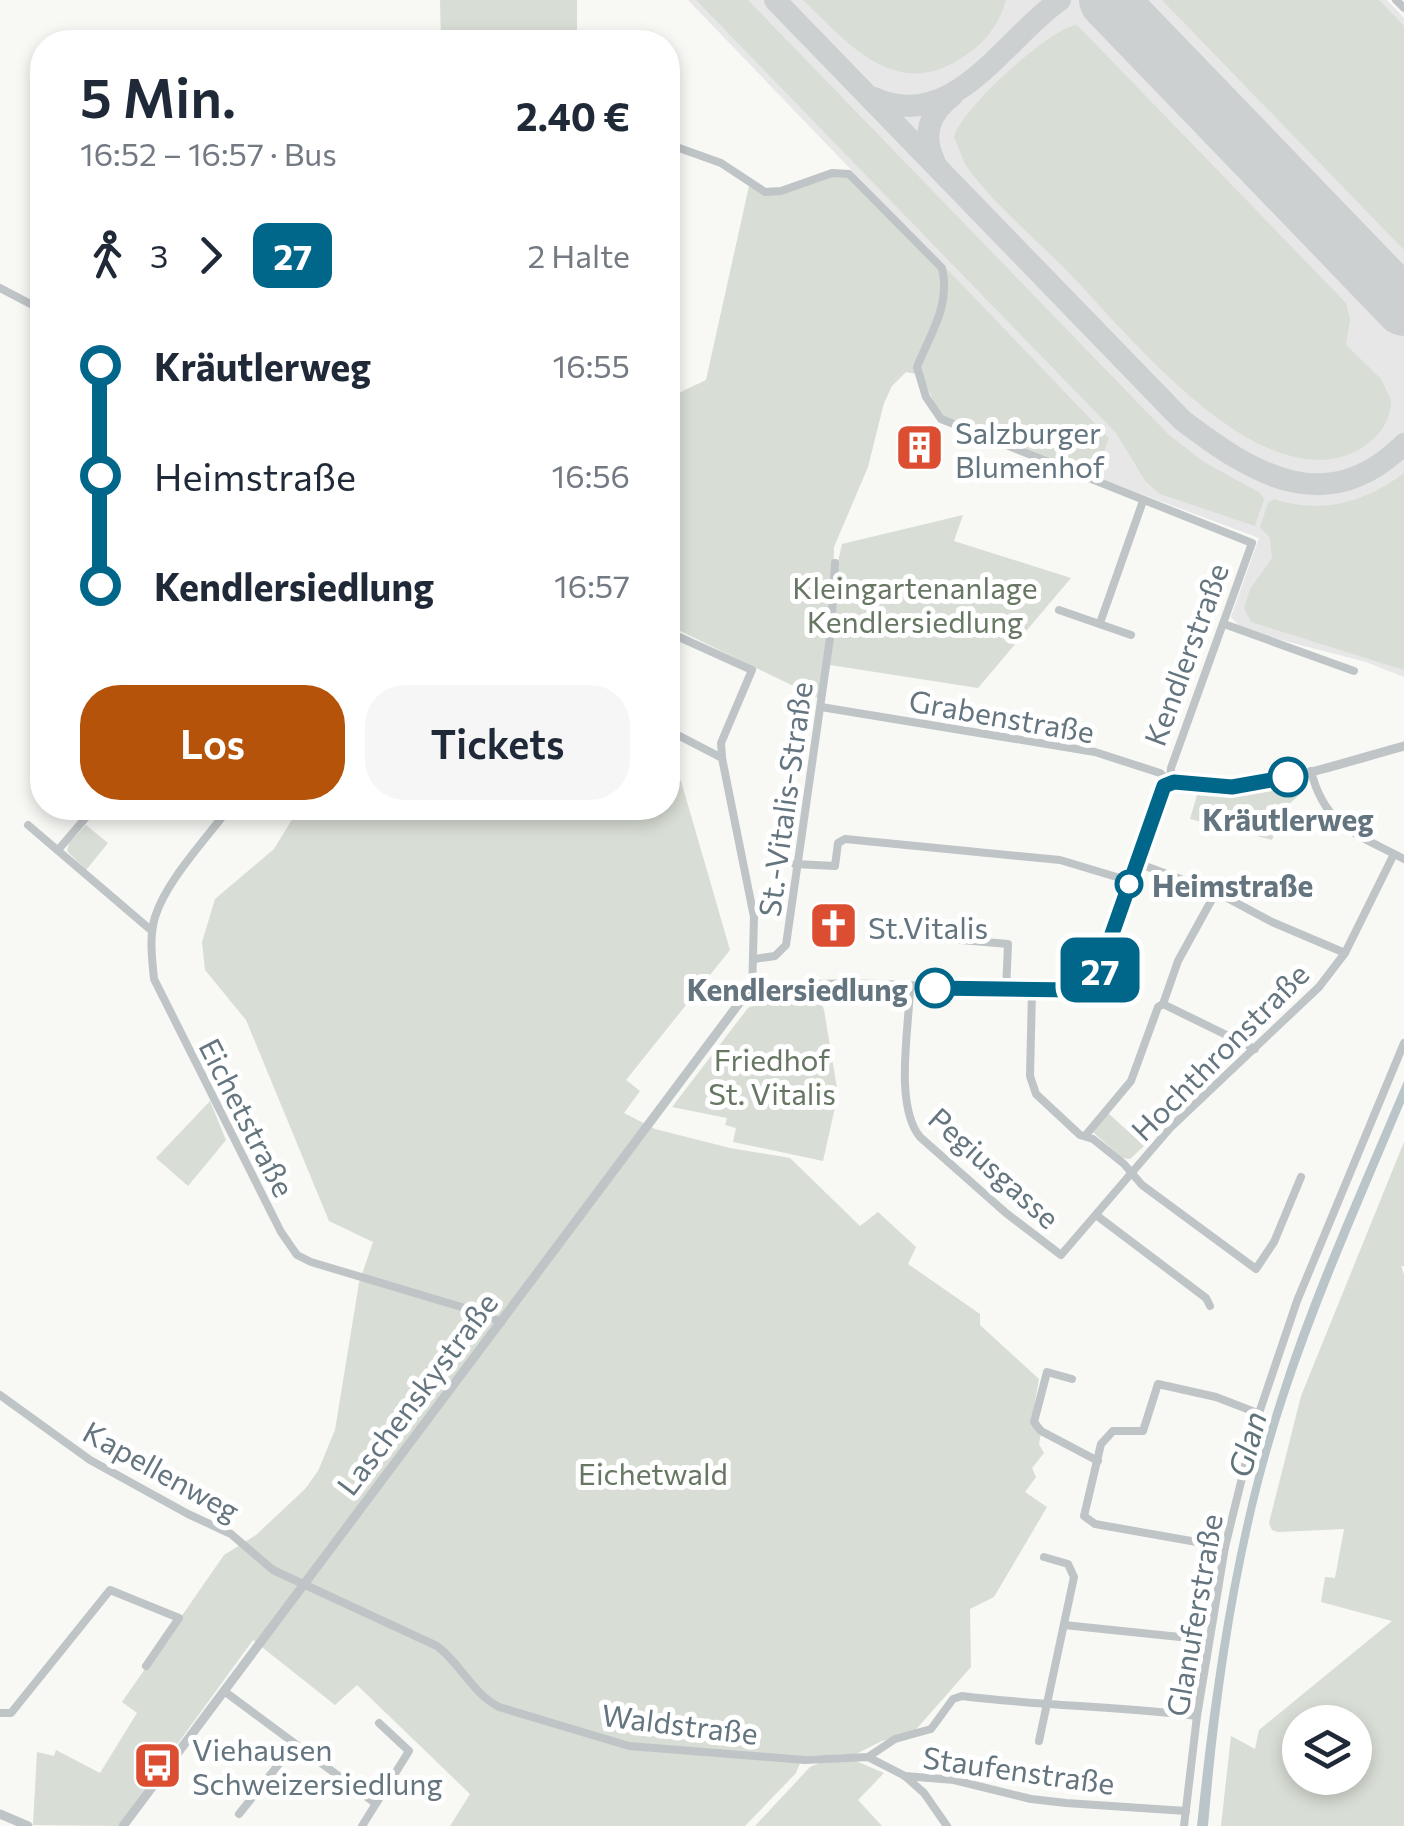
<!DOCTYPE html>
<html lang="de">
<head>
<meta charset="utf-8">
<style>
	body { margin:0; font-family:Commissioner,sans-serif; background:#f6f6f7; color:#1f2937; height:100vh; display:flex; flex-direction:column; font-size:38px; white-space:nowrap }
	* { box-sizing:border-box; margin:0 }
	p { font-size:32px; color:#747a83 }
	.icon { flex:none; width:55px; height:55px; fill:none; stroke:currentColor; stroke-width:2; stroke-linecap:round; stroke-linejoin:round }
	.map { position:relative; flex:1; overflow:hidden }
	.panel { position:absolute; left:30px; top:30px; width:650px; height:790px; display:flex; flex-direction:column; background:#fff; border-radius:40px; box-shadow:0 5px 15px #0003 }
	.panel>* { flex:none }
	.badge { padding:0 20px; border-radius:15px; font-size:35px; line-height:65px }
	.tools { position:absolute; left:1282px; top:1705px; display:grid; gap:20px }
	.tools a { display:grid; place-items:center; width:90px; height:90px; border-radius:50%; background:#fff; box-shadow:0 5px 15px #0003; font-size:50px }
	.map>.badge { position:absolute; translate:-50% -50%; box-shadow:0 0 0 5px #fff }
	.legs { display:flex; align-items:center; gap:15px; height:110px; padding:0 50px; font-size:32px }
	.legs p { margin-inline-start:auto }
	.head { display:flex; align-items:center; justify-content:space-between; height:170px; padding:0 50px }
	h1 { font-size:55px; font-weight:600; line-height:75px }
	.cta { display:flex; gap:20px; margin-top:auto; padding:20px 50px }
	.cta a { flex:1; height:115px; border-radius:40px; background:#b45309; color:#fff; font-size:40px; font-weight:600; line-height:115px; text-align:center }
	.cta a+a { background:#f6f6f7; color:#1f2937 }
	ul { padding:0 50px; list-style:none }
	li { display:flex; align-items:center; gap:35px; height:110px; font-size:38px }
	li i { display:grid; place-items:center; width:15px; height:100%; margin:0 12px; background:currentColor }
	li i::after { content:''; width:25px; height:25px; margin:-12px; border:8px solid; border-radius:50%; background:#fff }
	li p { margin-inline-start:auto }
	li:first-child i { background:linear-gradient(#0000 50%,currentColor 0) }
	li:last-child i { background:linear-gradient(currentColor 50%,#0000 0) }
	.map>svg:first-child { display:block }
	.built { fill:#e6e7e6 }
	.green { fill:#d8ddd5; fill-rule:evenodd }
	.water { fill:#b9c5c9 }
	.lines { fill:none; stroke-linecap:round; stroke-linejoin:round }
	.taxiway { stroke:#ccd0d1; stroke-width:22 }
	.runway { stroke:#ccd0d1; stroke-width:58 }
	.minor { stroke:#bfc4c7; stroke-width:8 }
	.tertiary { stroke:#bfc4c7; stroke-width:9 }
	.line-1-casing { stroke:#fff; stroke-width:22 }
	.line-1 { stroke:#00678b; stroke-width:15 }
	.stop-1-dot { fill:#fff; stroke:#00678b; stroke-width:5 }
	.labels { text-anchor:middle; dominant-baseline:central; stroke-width:10; stroke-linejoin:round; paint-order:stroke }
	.poi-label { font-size:30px; fill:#64757f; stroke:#fff; text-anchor:start }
	.park-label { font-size:30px; fill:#677763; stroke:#fff }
	.street-label { font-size:30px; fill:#64757f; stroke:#fff }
	.stop-label { font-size:30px; font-weight:bold; fill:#64757f; stroke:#fff }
	.water-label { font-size:32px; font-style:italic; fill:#5f747a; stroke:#fff }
</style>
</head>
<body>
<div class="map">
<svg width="1404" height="1826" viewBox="0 0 1404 1826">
	<rect width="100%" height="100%" fill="#f8f8f5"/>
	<!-- built -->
	<polygon class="built" points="688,0 1387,0 1404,18 1404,677 1366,662 1243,630 1231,617 1259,538 1096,477 1109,438"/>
	<!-- green -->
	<g class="green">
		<polygon points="440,0 577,0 577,42 441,42"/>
		<polygon points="696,0 748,0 1168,434 1204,462 1260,493 1264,499 1255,526 1160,494 1146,482 1116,433"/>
		<path d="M803,0H1006C998,27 984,44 960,59C894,101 847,42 803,0Z"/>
		<polygon points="1162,0 1379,0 1404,26 1404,250"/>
		<path d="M1077,25L1346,303L1350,320L1346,345L1381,379L1391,400C1391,422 1378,438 1360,449C1263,504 1129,335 1070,274C1037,240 992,203 965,164L954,137C960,110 1051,27 1077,25Z"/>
		<polygon points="849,176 940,268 946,268 1109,438 1096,477 1023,447 1018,442 944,417 937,410 922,375 906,372 892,386 884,403 868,467 834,547 833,598 818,698 668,625 668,398 706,380 749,186 766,194 826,177"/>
		<path d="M1404,473V670L1251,622L1244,608L1250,589L1272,558L1270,538L1260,527L1268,503L1274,499C1321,515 1366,502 1404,473Z"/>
		<polygon points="963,515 954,541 1071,578 978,688 830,665 837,566 842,544"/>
		<polygon points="668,766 681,781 730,950 626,1080 640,1091 624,1113 655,1129 730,1148 790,1158 860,1226 878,1212 916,1247 908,1264 980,1314 980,1325 1039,1379 1031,1425 1041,1433 1039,1444 1044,1453 1032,1468 1036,1477 1025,1492 1047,1507 994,1597 970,1609 971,1667 912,1734 882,1741 856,1754 803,1756 796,1773 745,1826 450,1826 470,1794 357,1685 335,1705 253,1640 118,1826 33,1825 37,1752 54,1756 56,1750 100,1773 137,1713 122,1702 224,1555 256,1535 305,1489 318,1471 335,1430 359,1283 373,1242 329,1221 246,1020 205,970 202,942 215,899 274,849 299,808 668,808"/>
		<path d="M1303,779L1300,794L1284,809L1272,840L1190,819L1197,795C1236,798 1267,790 1303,779Z"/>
		<polygon points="86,825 108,843 86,870 67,851 69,843"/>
		<polygon points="818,992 824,1010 838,1094 823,1161 733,1142 736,1128 725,1125 727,1118 672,1107 748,1008 766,999"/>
		<polygon points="210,1101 226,1140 188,1186 156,1158"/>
		<polygon points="1107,1112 1144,1146 1130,1159 1122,1158 1093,1132"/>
		<path d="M1404,1142V1266H1401L1404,1275V1826H1221L1231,1736L1255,1749L1259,1730L1392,1621L1321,1602L1325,1577L1335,1578L1344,1529L1278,1532L1272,1530L1269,1523L1301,1396ZM1300,1722H1355V1778H1300Z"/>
		<polygon points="851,1759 884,1773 858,1800 882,1826 755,1826 810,1767 822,1762"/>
	</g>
	<!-- water -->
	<path class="water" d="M1404,1081V1103C1363,1201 1319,1299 1286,1400C1241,1536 1220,1684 1208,1826H1197C1212,1682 1233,1538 1277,1400C1311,1291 1360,1186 1404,1081Z"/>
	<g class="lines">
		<!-- taxiway -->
		<g class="taxiway">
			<path d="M775,0L1182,420C1254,475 1327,520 1404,444"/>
			<path d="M874,98C953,134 1005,38 1060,0"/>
			<path d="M935,163C922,136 928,114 952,96"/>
		</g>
		<!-- runway -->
		<polyline class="runway" points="1108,0 1404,307"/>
		<!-- minor -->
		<g class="minor">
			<polyline points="1396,0 1404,8"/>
			<path d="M668,144L721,163L765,192L781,191L832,173L849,174L942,268C951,306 930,334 917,367L926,397L941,419L1252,543L1171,768L1170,782"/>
			<polyline points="0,288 42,310"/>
			<polyline points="1059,610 1131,635"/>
			<polyline points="1100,623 1143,501"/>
			<polyline points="1224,624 1354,671"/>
			<polyline points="668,656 674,641 679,637 752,670 721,743 722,756"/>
			<polyline points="821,707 1095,752 1160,773 1170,782"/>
			<polyline points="668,730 722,758 754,917 752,994"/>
			<path d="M1311,771C1325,827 1357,834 1404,859"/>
			<path d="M229,808C206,839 166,881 155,917C149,937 152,958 154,979L281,1232L297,1255L311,1262L488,1315L501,1323"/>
			<polyline points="28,825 152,931"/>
			<polyline points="58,850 94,808"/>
			<polyline points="1137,863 1216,892 1272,922 1345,953"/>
			<polyline points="795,864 835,866 838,843 845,839 1060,860 1130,881"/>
			<polyline points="938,938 1008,944 1006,990"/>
			<polyline points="754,959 775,956 786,945 831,631 835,563"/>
			<path d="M910,988C909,1028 894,1105 920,1137L1006,1213L1061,1255L1171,1127L1319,987L1345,953L1394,854"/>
			<polyline points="1032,991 1030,1076 1036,1094 1080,1135 1093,1139 1124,1164 1142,1185 1256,1269 1274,1242 1301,1177"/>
			<polyline points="1163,1004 1255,1049"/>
			<polyline points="1085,1136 1131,1081 1158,1007 1163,1004 1178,961 1216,892"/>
			<polyline points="1096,1215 1206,1298 1210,1306"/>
			<polyline points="1072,1379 1047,1372 1034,1422 1041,1431 1098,1461"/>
			<path d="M0,1395L90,1460L188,1514L231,1534L273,1570L437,1646C461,1664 472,1693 499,1707L629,1746L805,1760L868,1757L905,1776L924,1793L947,1826"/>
			<polyline points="1225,1547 1095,1524 1084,1516 1101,1444 1113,1431 1143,1431 1158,1384 1216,1397 1260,1414"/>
			<polyline points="1064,1625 1209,1640"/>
			<polyline points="224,1691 375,1803"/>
			<polyline points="0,1713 11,1713 110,1590 179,1618 146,1666"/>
			<polyline points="1039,1741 1074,1577 1068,1564 1044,1557"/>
			<path d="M868,1757L895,1739L931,1729L953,1699L962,1696C1040,1706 1118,1706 1197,1716"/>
			<polyline points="905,1776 954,1780 1031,1799 1066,1803 1186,1811"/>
			<polyline points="239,1814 295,1744"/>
			<polyline points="362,1826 409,1751 379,1723"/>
			<polyline points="1184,1826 1197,1716 1225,1547 1255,1425 1297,1301 1404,1043"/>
		</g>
		<!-- tertiary -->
		<g class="tertiary">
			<polyline points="0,1814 28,1826"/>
			<path d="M123,1826L740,1002C788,965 1002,998 1074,990L1084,985L1101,969L1118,913L1167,784C1187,777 1221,788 1244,785C1298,779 1352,760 1404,746"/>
		</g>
	</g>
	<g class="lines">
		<defs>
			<polyline id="line-1" points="935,988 1074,990 1094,978 1100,968 1164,786 1174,782 1232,787 1288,777"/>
		</defs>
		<!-- line-1 casing -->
		<use href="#line-1" class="line-1-casing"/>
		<!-- line-1 -->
		<use href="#line-1" class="line-1"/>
	</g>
	<!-- icons -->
	<defs>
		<symbol id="building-square" viewBox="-11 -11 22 22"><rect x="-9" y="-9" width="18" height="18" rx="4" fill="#dc4e31" stroke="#fff"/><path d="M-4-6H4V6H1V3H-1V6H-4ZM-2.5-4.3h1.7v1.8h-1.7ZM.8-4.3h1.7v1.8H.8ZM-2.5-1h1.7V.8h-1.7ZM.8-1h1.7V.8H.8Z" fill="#fff"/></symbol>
		<symbol id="church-square" viewBox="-11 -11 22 22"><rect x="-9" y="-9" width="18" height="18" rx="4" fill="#dc4e31" stroke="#fff"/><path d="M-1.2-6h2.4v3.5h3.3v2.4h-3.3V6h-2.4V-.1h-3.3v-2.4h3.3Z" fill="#fff"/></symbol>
		<symbol id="bus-square" viewBox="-11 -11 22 22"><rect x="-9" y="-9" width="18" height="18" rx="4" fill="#dc4e31" stroke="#fff"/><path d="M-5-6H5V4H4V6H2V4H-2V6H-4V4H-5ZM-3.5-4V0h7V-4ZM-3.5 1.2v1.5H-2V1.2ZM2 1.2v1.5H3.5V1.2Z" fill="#fff"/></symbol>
	</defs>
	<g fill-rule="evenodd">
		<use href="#building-square" x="892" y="420" width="55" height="55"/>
		<use href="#church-square" x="806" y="898" width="55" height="55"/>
		<use href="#bus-square" x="130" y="1738" width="55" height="55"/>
	</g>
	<!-- markers -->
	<g class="stop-1-dot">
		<circle cx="1288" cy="777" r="18"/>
		<circle cx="1129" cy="884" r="12"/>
		<circle cx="935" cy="988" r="18"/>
	</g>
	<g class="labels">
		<!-- poi labels -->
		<g class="poi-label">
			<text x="955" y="431">Salzburger<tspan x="955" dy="34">Blumenhof</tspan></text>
			<text x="868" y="926">St.Vitalis</text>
			<text x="192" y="1748">Viehausen<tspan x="192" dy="34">Schweizersiedlung</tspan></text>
		</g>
		<!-- park labels -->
		<g class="park-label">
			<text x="915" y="586">Kleingartenanlage<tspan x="915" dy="34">Kendlersiedlung</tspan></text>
			<text x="772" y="1058">Friedhof<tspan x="772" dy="34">St. Vitalis</tspan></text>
			<text x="653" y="1472">Eichetwald</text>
		</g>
		<!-- street labels -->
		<g class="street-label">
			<text transform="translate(1185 654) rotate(-70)">Kendlerstraße</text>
			<text transform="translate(1002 715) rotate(10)">Grabenstraße</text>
			<text transform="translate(784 799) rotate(-82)">St.-Vitalis-Straße</text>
			<text transform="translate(1219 1051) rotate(-45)">Hochthronstraße</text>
			<text transform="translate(248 1117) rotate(63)">Eichetstraße</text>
			<text transform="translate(995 1167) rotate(42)">Pegiusgasse</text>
			<text transform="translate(416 1393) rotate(-53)">Laschenskystraße</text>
			<text transform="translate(162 1470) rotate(29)">Kapellenweg</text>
			<text transform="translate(1193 1615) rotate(-80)">Glanuferstraße</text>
			<text transform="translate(680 1723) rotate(7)">Waldstraße</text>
			<text transform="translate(1019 1769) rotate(8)">Staufenstraße</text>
		</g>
		<!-- stop labels -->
		<g class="stop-label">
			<text x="1288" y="818">Kräutlerweg</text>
			<text x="1152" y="884" text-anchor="start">Heimstraße</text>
			<text x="908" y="988" text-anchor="end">Kendlersiedlung</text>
		</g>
		<!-- water labels -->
		<g class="water-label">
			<text transform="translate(1246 1444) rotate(-75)">Glan</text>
		</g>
	</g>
</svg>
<div class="tools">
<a><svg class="icon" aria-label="layers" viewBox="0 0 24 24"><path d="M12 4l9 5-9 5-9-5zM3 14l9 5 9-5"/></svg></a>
</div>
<b class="badge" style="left:1100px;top:970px;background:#00678b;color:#fff">27</b>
<section class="panel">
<div class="head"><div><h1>5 Min.</h1><p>16:52 – 16:57 · Bus</p></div><b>2.40 €</b></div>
<div class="legs"><svg class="icon" aria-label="walk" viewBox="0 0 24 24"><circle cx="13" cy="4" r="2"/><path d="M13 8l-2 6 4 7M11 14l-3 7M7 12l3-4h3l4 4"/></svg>3<svg class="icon" aria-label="forward" viewBox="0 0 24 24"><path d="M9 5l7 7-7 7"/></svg><b class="badge" style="background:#00678b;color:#fff">27</b><p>2 Halte</p></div>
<ul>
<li><i style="color:#00678b"></i><b>Kräutlerweg</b><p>16:55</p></li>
<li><i style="color:#00678b"></i><span>Heimstraße</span><p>16:56</p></li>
<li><i style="color:#00678b"></i><b>Kendlersiedlung</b><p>16:57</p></li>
</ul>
<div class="cta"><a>Los</a><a>Tickets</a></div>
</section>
</div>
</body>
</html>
